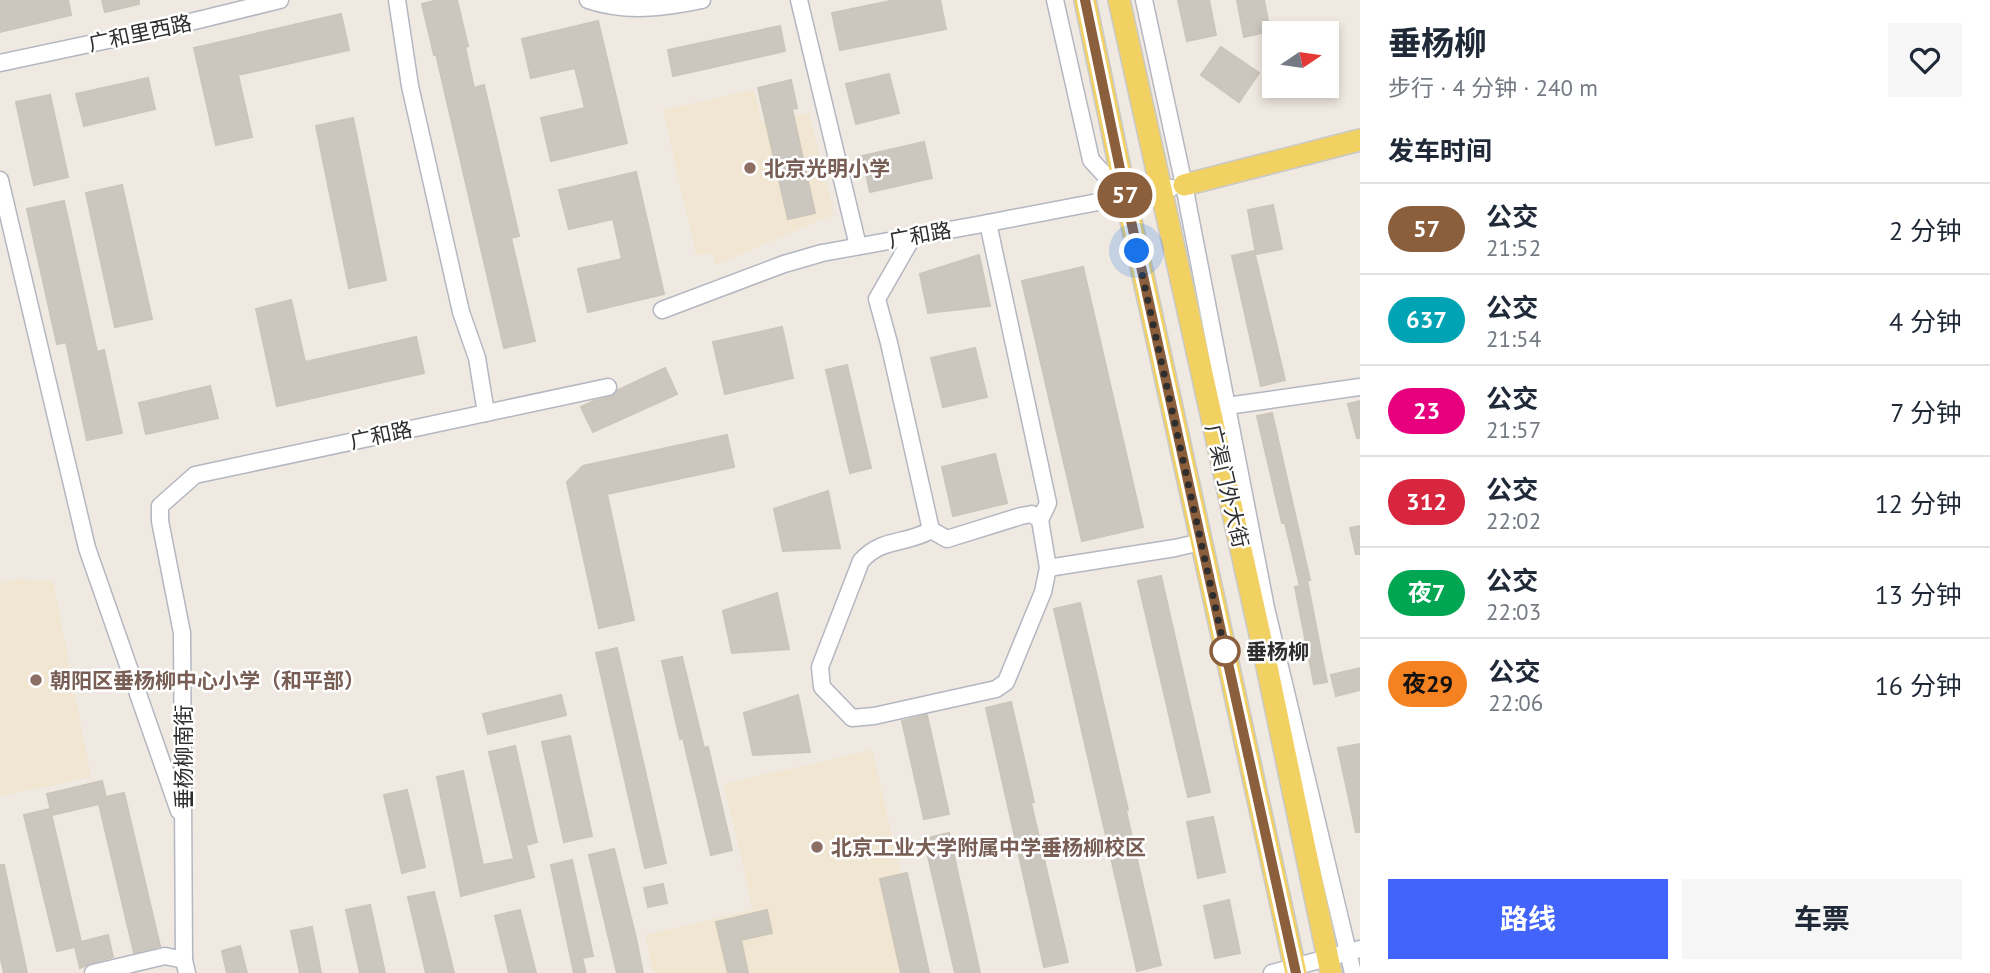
<!DOCTYPE html>
<html lang="zh">
<head>
<meta charset="utf-8">
<style>
	body { margin:0; font-family:"PT Sans","Noto Sans SC",sans-serif; background:#f6f6f7; color:#1f2937; height:100vh; display:flex; flex-direction:column; font-size:26px; white-space:nowrap }
	* { box-sizing:border-box; margin:0 }
	p { font-size:23px; color:#747a83 }
	.icon { flex:none; width:38px; height:38px; fill:none; stroke:currentColor; stroke-width:2; stroke-linecap:round; stroke-linejoin:round }
	.map { position:relative; flex:1; overflow:hidden }
	.drawer { display:flex; flex-direction:column; background:#fff; width:630px }
	.drawer>* { flex:none }
	.badge { padding:0 14px; border-radius:23px; font-size:24px; line-height:46px }
	.needle { width:46px; rotate:77deg }
	.fabs { position:absolute; left:1262px; top:21px; display:grid; gap:14px }
	.fabs a { display:grid; place-items:center; width:77px; height:77px; border-radius:0px; background:#fff; box-shadow:0 4px 10px #0003; font-size:35px }
	.you { position:absolute; width:35px; height:35px; margin:-18px; border:5px solid #fff; border-radius:50%; background:#1a73e8; box-shadow:0 0 0 10px #1a73e833 }
	.map>.badge { position:absolute; translate:-50% -50%; box-shadow:0 0 0 4px #fff }
	h2 { padding:0 28px; font-size:26px; line-height:63px }
	.round { display:grid; place-items:center; flex:none; width:74px; height:74px; border-radius:0px; background:#f6f6f7 }
	.overview { display:flex; align-items:center; justify-content:space-between; height:119px; padding:0 28px }
	h1 { font-size:33px; font-weight:700; line-height:52px }
	.cta { display:flex; gap:14px; margin-top:auto; padding:14px 28px }
	.cta a { flex:1; height:80px; border-radius:0px; background:#4264fb; color:#fff; font-size:28px; font-weight:700; line-height:80px; text-align:center }
	.cta a+a { background:#f6f6f7; color:#1f2937 }
	ul { padding:0; list-style:none }
	li { display:flex; align-items:center; gap:21px; height:91px; padding:0 28px; border-top:2px solid #e0e1e3 }
	li div { flex:1 }
	li b { display:block; font-size:26px }
	li em { font-style:normal }
	li .badge { min-width:77px; font-weight:700; text-align:center }
	main { display:flex; flex:1; min-height:0 }
	.map>svg:first-child { display:block }
	.education { fill:#f0e6d1 }
	.building { fill:#cbc7bf; stroke:#cbc5ba; stroke-width:2 }
	.lines { fill:none; stroke-linecap:round; stroke-linejoin:round }
	.minor-casing { stroke:#b4b7c1; stroke-width:19 }
	.major-casing { stroke:#c9c9c9; stroke-width:24 }
	.minor { stroke:#fff; stroke-width:16 }
	.major { stroke:#f2d163; stroke-width:21 }
	.line-casing { stroke:#fff; stroke-width:16 }
	.line { stroke:#8b5e3c; stroke-width:10 }
	.walk { stroke:#2e2e2e; stroke-width:7; stroke-dasharray:0 12.6 }
	.education-dot { fill:#8d6e63; stroke:#fff; stroke-width:2.5 }
	.stop-dot { fill:#fff; stroke:#8b5e3c; stroke-width:3.5 }
	.labels { text-anchor:middle; dominant-baseline:central; stroke-width:5; stroke-linejoin:round; paint-order:stroke }
	.street-label { font-size:21px; fill:#2e2e2e; stroke:#fff }
	.education-label { font-size:21px; font-weight:bold; fill:#785e54; stroke:#fff; text-anchor:start }
	.stop-label { font-size:21px; font-weight:bold; fill:#2e2e2e; stroke:#fff; text-anchor:start }
</style>
</head>
<body>
<main>
<div class="map">
<svg width="1360" height="973" viewBox="0 0 1360 973">
	<rect width="100%" height="100%" fill="#efe9e1"/>
	<!-- education -->
	<g class="education">
		<polygon points="754,90 762,122 809,113 834,214 716,265 713,253 696,255 663,110"/>
		<polygon points="18,579 53,581 91,777 0,796 0,584"/>
		<polygon points="872,750 924,973 653,973 645,935 753,910 724,784"/>
	</g>
	<!-- building -->
	<g class="building">
		<polygon points="0,0 68,0 71,15 0,32"/>
		<polygon points="102,0 139,0 139,4 105,12"/>
		<polygon points="438,0 457,0 468,46 465,47 474,88 484,85 519,236 511,238 535,341 504,348 436,54 434,55 422,4"/>
		<polygon points="895,0 940,0 946,29 840,50 832,13"/>
		<polygon points="1178,0 1209,0 1216,35 1187,41"/>
		<polygon points="1237,0 1264,0 1270,31 1244,37"/>
		<polygon points="341,14 349,50 238,75 252,137 216,145 194,48"/>
		<polygon points="598,21 627,143 551,161 541,118 585,108 575,68 531,78 522,39"/>
		<polygon points="780,26 785,51 673,76 668,50"/>
		<polygon points="1221,47 1259,73 1239,102 1201,75"/>
		<polygon points="889,74 899,113 856,124 846,84"/>
		<polygon points="148,78 155,109 84,126 76,94"/>
		<polygon points="791,80 797,108 792,109 815,213 788,219 758,88"/>
		<polygon points="50,95 68,177 34,185 16,102"/>
		<polygon points="353,118 386,280 349,288 316,126"/>
		<polygon points="924,142 932,178 870,192 862,156"/>
		<polygon points="636,172 664,294 588,312 578,269 622,259 613,219 569,229 559,190"/>
		<polygon points="122,185 152,319 115,327 86,193"/>
		<polygon points="64,201 97,352 104,350 122,433 87,440 66,342 57,344 27,209"/>
		<polygon points="1273,205 1282,249 1256,254 1248,210"/>
		<polygon points="1254,251 1285,380 1261,386 1232,256"/>
		<polygon points="979,255 990,306 928,313 920,274"/>
		<polygon points="1083,267 1143,527 1082,541 1022,281"/>
		<polygon points="291,300 305,362 416,337 424,373 277,406 256,309"/>
		<polygon points="782,327 793,378 725,394 713,342"/>
		<polygon points="975,348 987,397 943,407 931,358"/>
		<polygon points="847,365 871,468 850,473 826,370"/>
		<polygon points="665,368 677,394 593,432 581,407 594,401 611,397 618,390"/>
		<polygon points="210,386 218,418 146,434 139,403"/>
		<polygon points="1360,401 1360,438 1357,438 1348,404"/>
		<polygon points="1272,413 1310,580 1307,580 1327,682 1314,684 1295,587 1300,586 1285,523 1282,523 1257,416"/>
		<polygon points="727,435 734,467 607,494 634,620 599,628 567,482 583,466"/>
		<polygon points="995,454 1007,503 953,516 942,467"/>
		<polygon points="828,491 840,548 783,551 774,509"/>
		<polygon points="1360,526 1360,554 1356,554 1350,528"/>
		<polygon points="1161,576 1210,792 1188,797 1138,581"/>
		<polygon points="777,593 789,649 732,653 723,611"/>
		<polygon points="1080,603 1128,810 1126,811 1161,965 1137,971 1054,609"/>
		<polygon points="617,648 666,863 645,868 596,653"/>
		<polygon points="682,657 704,748 708,747 732,850 711,855 683,738 680,739 662,661"/>
		<polygon points="1360,668 1360,690 1336,696 1331,675"/>
		<polygon points="561,695 566,715 488,734 483,714"/>
		<polygon points="798,695 810,752 753,755 744,713"/>
		<polygon points="1011,702 1034,802 1031,803 1068,962 1044,967 986,708"/>
		<polygon points="927,715 949,814 924,819 902,721"/>
		<polygon points="570,736 592,836 564,842 542,742"/>
		<polygon points="1360,744 1360,832 1356,832 1338,748"/>
		<polygon points="515,746 537,842 526,845 534,877 461,896 437,777 463,771 483,865 514,859 489,752"/>
		<polygon points="102,781 106,797 124,793 160,946 134,953 99,804 52,815 47,794"/>
		<polygon points="407,790 425,867 402,873 384,795"/>
		<polygon points="50,809 81,942 108,935 113,957 91,963 80,968 75,947 57,951 24,815"/>
		<polygon points="1213,817 1225,872 1198,878 1187,822"/>
		<polygon points="949,833 980,973 955,973 924,839"/>
		<polygon points="614,849 636,938 643,973 617,973 589,855"/>
		<polygon points="572,860 593,956 582,958 586,973 574,973 551,865"/>
		<polygon points="0,865 4,865 27,973 4,973 0,955"/>
		<polygon points="907,873 929,973 901,973 880,879"/>
		<polygon points="663,884 667,903 648,907 644,888"/>
		<polygon points="434,892 454,973 426,973 408,897"/>
		<polygon points="1229,900 1240,953 1215,958 1204,906"/>
		<polygon points="370,905 385,973 360,973 346,910"/>
		<polygon points="520,910 536,973 509,973 495,916"/>
		<polygon points="767,910 772,933 741,940 748,973 728,973 716,922"/>
		<polygon points="312,927 321,973 300,973 291,931"/>
		<polygon points="240,946 247,973 227,973 222,951"/>
	</g>
	<g class="lines">
		<defs>
			<g id="minor">
				<polyline points="397,0 410,86 461,312 477,358 486,413"/>
				<path d="M588,0C626,13 664,8 702,0"/>
				<polyline points="799,0 858,246"/>
				<polyline points="1055,0 1091,160 1125,197"/>
				<polyline points="1144,0 1184,185 1266,608 1353,973"/>
				<polyline points="0,63 174,26 280,0"/>
				<polyline points="0,180 87,548 179,811"/>
				<polyline points="988,223 1048,503 1040,520"/>
				<path d="M912,238L877,299L889,343L931,530L947,539L1021,516L1032,514L1040,520L1048,568L1043,592L1006,682L996,689L874,716L852,718L822,687L820,667L861,561C882,537 906,545 931,530"/>
				<polyline points="662,310 784,264 822,253 988,223 1171,188"/>
				<polyline points="1227,406 1360,387"/>
				<polyline points="1048,568 1175,548 1201,542"/>
				<polyline points="93,973 165,956 184,960"/>
				<polyline points="187,973 184,960 182,633 160,521 160,506 195,475 608,387"/>
				<polyline points="1272,973 1360,949"/>
			</g>
			<g id="major">
				<polyline points="1085,0 1126,198 1296,973"/>
				<polyline points="1119,0 1266,662 1331,973"/>
				<polyline points="1184,185 1360,140"/>
			</g>
		</defs>
		<!-- minor casing -->
		<use href="#minor" class="minor-casing"/>
		<!-- major casing -->
		<use href="#major" class="major-casing"/>
		<!-- minor -->
		<use href="#minor" class="minor"/>
		<!-- major -->
		<use href="#major" class="major"/>
	</g>
	<g class="lines">
		<defs>
			<polyline id="line" points="1085,0 1126,198 1296,973"/>
		</defs>
		<!-- line casing -->
		<use href="#line" class="line-casing"/>
		<!-- line -->
		<use href="#line" class="line"/>
		<!-- walk -->
		<polyline class="walk" points="1137,251 1225,651"/>
	</g>
	<!-- markers -->
	<g class="education-dot">
		<circle cx="750" cy="168" r="7"/>
		<circle cx="36" cy="680" r="7"/>
		<circle cx="817" cy="847" r="7"/>
	</g>
	<circle class="stop-dot" cx="1225" cy="651" r="14"/>
	<g class="labels">
		<!-- street labels -->
		<g class="street-label">
			<text transform="translate(140 33) rotate(-12)">广和里西路</text>
			<text transform="translate(920 235) rotate(-10)">广和路</text>
			<text transform="translate(381 435) rotate(-12)">广和路</text>
			<text transform="translate(1227 486) rotate(77)">广渠门外大街</text>
			<text transform="translate(183 757) rotate(-90)">垂杨柳南街</text>
		</g>
		<!-- education labels -->
		<g class="education-label">
			<text x="764" y="168">北京光明小学</text>
			<text x="50" y="680">朝阳区垂杨柳中心小学（和平部）</text>
			<text x="831" y="847">北京工业大学附属中学垂杨柳校区</text>
		</g>
		<!-- stop labels -->
		<g class="stop-label">
			<text x="1246" y="651">垂杨柳</text>
		</g>
	</g>
</svg>
<div class="fabs">
<a><svg class="needle" viewBox="-14 -14 28 28"><path d="M0-13l5 13h-10z" fill="#e53935"/><path d="M0 13l5-13h-10z" fill="#747a83"/></svg></a>
</div>
<div class="you" style="left:1137px;top:251px"></div>
<b class="badge" style="left:1125px;top:195px;background:#8b5e3c;color:#fff">57</b>
</div>
<section class="drawer">
<div class="overview"><div><h1>垂杨柳</h1><p>步行 · 4 分钟 · 240 m</p></div><a class="round"><svg class="icon" aria-label="heart" viewBox="0 0 24 24"><path d="M12 20l-8-8c-3-5 5-10 8-4 3-6 11-1 8 4z"/></svg></a></div>
<h2>发车时间</h2>
<ul>
<li><span class="badge" style="background:#8b5e3c;color:#fff">57</span><div><b>公交</b><p>21:52</p></div><em>2 分钟</em></li>
<li><span class="badge" style="background:#00a3b4;color:#fff">637</span><div><b>公交</b><p>21:54</p></div><em>4 分钟</em></li>
<li><span class="badge" style="background:#e6007e;color:#fff">23</span><div><b>公交</b><p>21:57</p></div><em>7 分钟</em></li>
<li><span class="badge" style="background:#d7263d;color:#fff">312</span><div><b>公交</b><p>22:02</p></div><em>12 分钟</em></li>
<li><span class="badge" style="background:#00a651;color:#fff">夜7</span><div><b>公交</b><p>22:03</p></div><em>13 分钟</em></li>
<li><span class="badge" style="background:#f58220;color:#111">夜29</span><div><b>公交</b><p>22:06</p></div><em>16 分钟</em></li>
</ul>
<div class="cta"><a>路线</a><a>车票</a></div>
</section>
</main>
</body>
</html>
